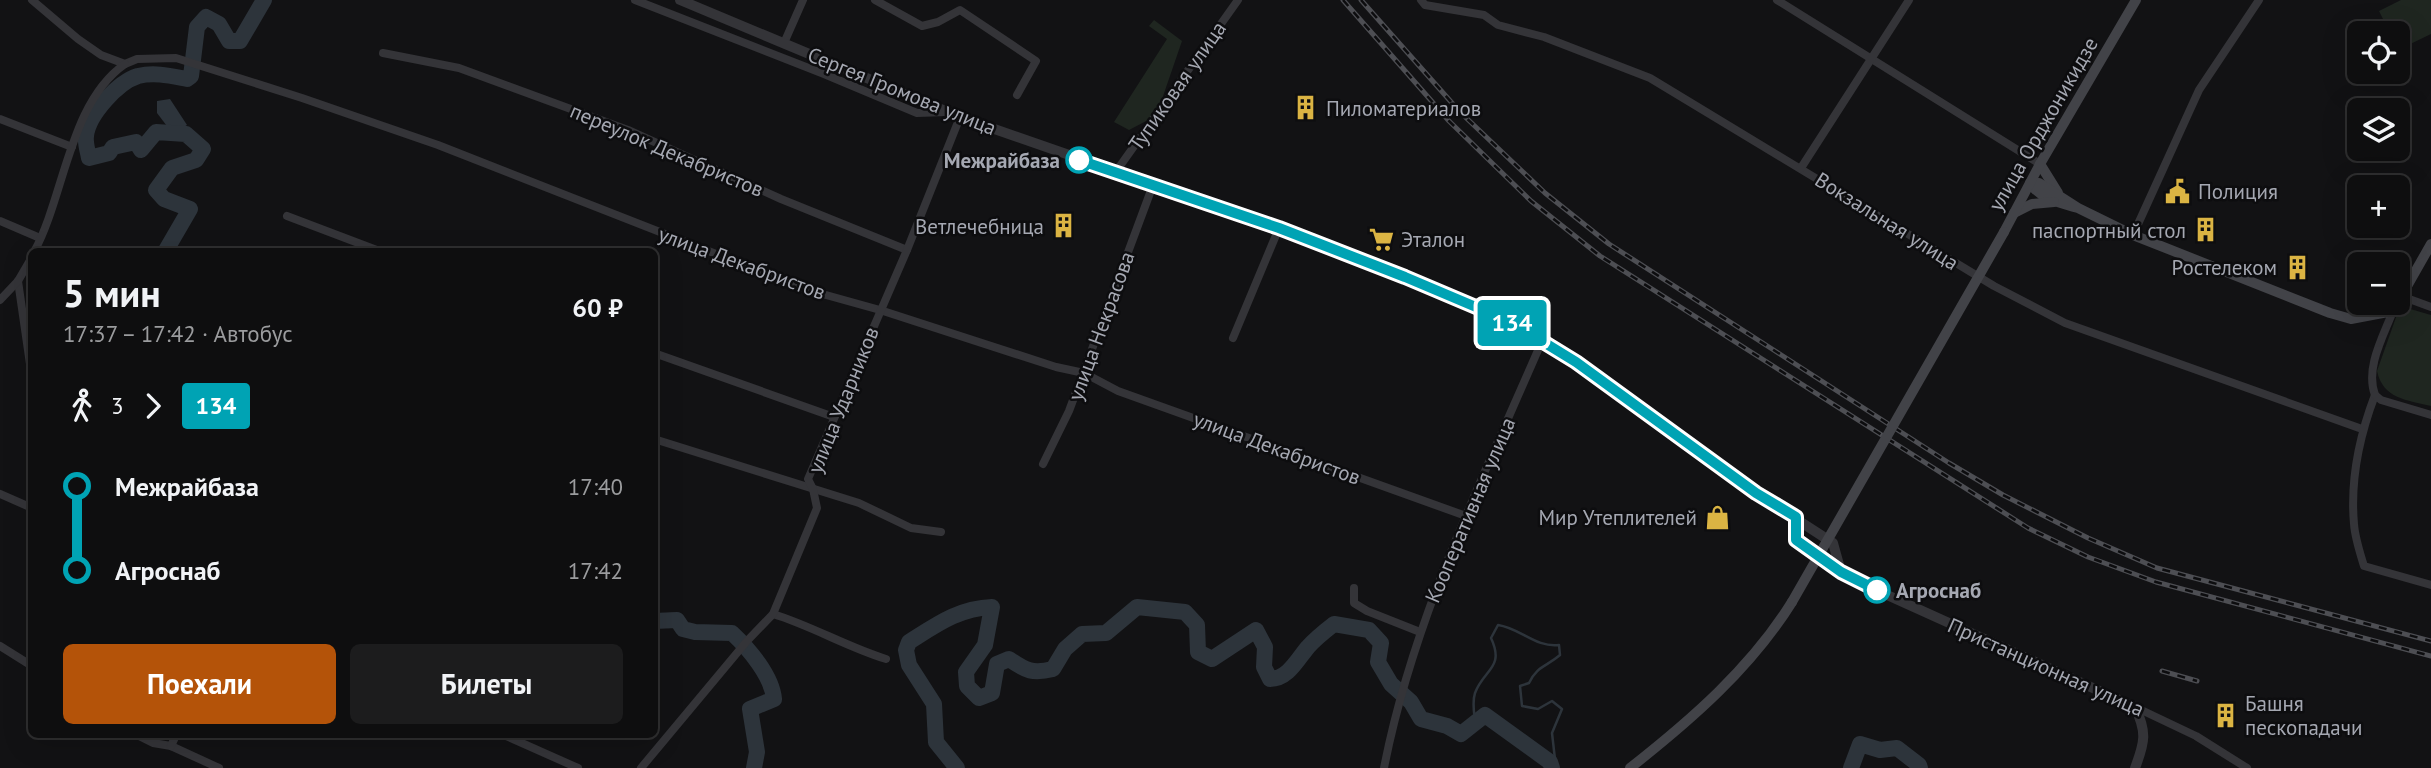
<!DOCTYPE html>
<html lang="ru">
<head>
<meta charset="utf-8">
<style>
	body { margin:0; font-family:"PT Sans",sans-serif; background:#1c1c1d; color:#f1f3f6; height:100vh; display:flex; flex-direction:column; font-size:26px; white-space:nowrap }
	* { box-sizing:border-box; margin:0 }
	p { font-size:23px; color:#9b9c9e }
	.icon { flex:none; width:38px; height:38px; fill:none; stroke:currentColor; stroke-width:2; stroke-linecap:round; stroke-linejoin:round }
	.map { position:relative; flex:1; overflow:hidden }
	.details { position:absolute; left:28px; top:248px; width:630px; height:490px; display:flex; flex-direction:column; background:#0e0e0f; border-radius:10px; box-shadow:0 7px 28px #0002,0 0 0 2px #2e2e2f }
	.details>* { flex:none }
	.badge { padding:0 14px; border-radius:5px; font-size:24px; line-height:46px }
	.tools { position:absolute; left:2347px; top:21px; display:grid; gap:14px }
	.tools a { display:grid; place-items:center; width:63px; height:63px; border-radius:10px; background:#0e0e0f; box-shadow:0 7px 28px #0002,0 0 0 2px #2e2e2f; font-size:35px }
	.map>.badge { position:absolute; translate:-50% -50%; box-shadow:0 0 0 4px #fff }
	.legs { display:flex; align-items:center; gap:10px; height:77px; padding:0 35px; font-size:23px }
	.legs p { margin-inline-start:auto }
	.overview { display:flex; align-items:center; justify-content:space-between; height:119px; padding:0 35px }
	h1 { font-size:38px; font-weight:800; line-height:52px }
	.primary-button { display:flex; gap:14px; margin-top:auto; padding:14px 35px }
	.primary-button a { flex:1; height:80px; border-radius:10px; background:#b45309; color:#fff; font-size:28px; font-weight:800; line-height:80px; text-align:center }
	.primary-button a+a { background:#1c1c1d; color:#f1f3f6 }
	ul { padding:0 35px; list-style:none }
	li { display:flex; align-items:center; gap:24px; height:84px; font-size:26px }
	li i { display:grid; place-items:center; width:10px; height:100%; margin:0 9px; background:currentColor }
	li i::after { content:''; width:18px; height:18px; margin:-9px; border:5px solid; border-radius:50%; background:#0e0e0f }
	li p { margin-inline-start:auto }
	li:first-child i { background:linear-gradient(#0000 50%,currentColor 0) }
	li:last-child i { background:linear-gradient(currentColor 50%,#0000 0) }
	.map>svg:first-child { display:block }
	.green { fill:#1f2620 }
	.water { fill:#2d343b }
	.lines { fill:none; stroke-linecap:round; stroke-linejoin:round }
	.stream { stroke:#2d343b; stroke-width:2.5 }
	.river { stroke:#2d343b; stroke-width:16 }
	.minor { stroke:#343438; stroke-width:8 }
	.tertiary { stroke:#343438; stroke-width:10 }
	.secondary { stroke:#424348; stroke-width:10 }
	.rail-casing { stroke:#4d4e53; stroke-width:5 }
	.rail { stroke:#0d0d0f; stroke-width:2.5; stroke-dasharray:8; stroke-linecap:butt }
	.secondary-bridge { stroke:#424348; stroke-width:10 }
	.line-1-casing { stroke:#fff; stroke-width:16 }
	.line-1 { stroke:#00a3b4; stroke-width:10 }
	.stop-1-dot { fill:#fff; stroke:#00a3b4; stroke-width:3.5 }
	.labels { text-anchor:middle; dominant-baseline:central; stroke-width:5; stroke-linejoin:round; paint-order:stroke }
	.street-label { font-size:21px; fill:#a5a8b2; stroke:#0d0d0f }
	.poi-label { font-size:21px; fill:#a5a8b2; stroke:#0d0d0f; text-anchor:start }
	.stop-label { font-size:21px; font-weight:bold; fill:#a5a8b2; stroke:#0d0d0f; text-anchor:end }
</style>
</head>
<body>
<div class="map">
<svg width="2431" height="768" viewBox="0 0 2431 768">
	<rect width="100%" height="100%" fill="#121214"/>
	<!-- green -->
	<g class="green">
		<polygon points="2401,0 2431,0 2431,34 2398,50 2398,33 2390,33 2379,11"/>
		<polygon points="1154,20 1182,41 1161,102 1150,119 1129,130 1114,122 1167,39 1149,26"/>
		<path d="M2400,306L2431,315V406C2407,400 2383,399 2377,371Z"/>
	</g>
	<!-- water -->
	<polygon class="water" points="170,99 187,125 173,134 157,113 157,101"/>
	<g class="lines">
		<!-- stream -->
		<path class="stream" d="M1475,721C1474,712 1472,702 1475,693C1484,669 1505,668 1491,638L1498,625C1520,628 1536,648 1559,645L1560,655C1546,667 1537,666 1529,683L1520,686L1522,706L1538,709L1552,701L1562,709L1552,733L1556,768"/>
		<!-- river -->
		<g class="river">
			<path d="M165,252L190,209L164,199L156,190L172,168L196,160L203,149L186,134L156,132L141,150L136,142L113,147L109,153L89,158C88,152 85,143 86,136C88,115 118,82 138,76C155,72 171,76 187,79L191,76L197,27L206,17L219,24L229,41H240L264,0"/>
			<path d="M654,621L677,620L683,629L695,632L732,633C749,649 772,676 774,699L750,709L757,752L754,768"/>
			<path d="M957,768L936,742L934,704L909,665L906,650L909,642C936,625 959,608 992,607L985,645L966,672L967,686L979,698L992,693L997,664L1009,659C1026,671 1033,674 1053,669L1065,649L1082,634L1106,633L1137,607L1185,612L1197,625L1198,652L1212,659L1256,630L1265,647L1264,667L1270,679C1288,679 1297,660 1308,647C1316,638 1325,631 1334,624L1369,630L1381,643L1378,662L1391,684L1411,702L1421,719L1447,726L1461,734L1485,715L1550,762L1552,768"/>
			<polyline points="1851,768 1860,744 1880,750 1897,748 1919,765 1920,768"/>
		</g>
		<!-- minor -->
		<g class="minor">
			<polyline points="32,0 78,39 101,55 125,64 137,59 176,58 302,98 438,145 808,290 880,310 1056,367 1084,373 1118,391 1466,516"/>
			<polyline points="635,0 824,74 917,113 946,112"/>
			<polyline points="875,0 922,26 938,22 960,10 1036,61 1017,95"/>
			<polyline points="1421,0 1425,5 1484,15 1498,25 1544,37 1650,78 1994,286 2065,323 2362,429"/>
			<polyline points="1777,0 2040,164"/>
			<polyline points="784,43 803,0"/>
			<polyline points="383,53 459,68 628,130 781,199 907,250"/>
			<polyline points="0,119 72,147"/>
			<polyline points="1801,168 1909,0"/>
			<polyline points="1115,173 1238,0"/>
			<polyline points="287,216 382,252"/>
			<polyline points="0,221 40,238"/>
			<polyline points="2133,235 2199,90 2259,0"/>
			<path d="M34,252C65,195 69,103 125,64"/>
			<polyline points="18,281 32,378"/>
			<polyline points="2401,296 2431,307"/>
			<polyline points="0,300 18,281 32,257"/>
			<path d="M2393,311C2383,337 2365,368 2375,395C2359,437 2350,479 2354,524C2355,538 2360,553 2364,566L2431,585"/>
			<polyline points="1233,338 1279,228"/>
			<polyline points="654,353 834,417"/>
			<polyline points="2375,395 2381,400 2431,415"/>
			<polyline points="654,439 859,503 911,528 941,532"/>
			<polyline points="1043,464 1069,411 1153,185"/>
			<polyline points="0,494 32,508"/>
			<polyline points="1354,588 1354,603 1367,611 1420,632"/>
			<path d="M773,614C812,626 847,647 886,659"/>
			<polyline points="0,646 32,666"/>
			<polyline points="2135,707 2196,736 2247,768"/>
			<polyline points="137,735 153,743 171,746 219,768"/>
			<polyline points="504,735 578,768"/>
			<polyline points="171,746 176,735"/>
			<polyline points="641,768 747,641 773,614 817,508 813,489 808,479 907,250 960,117"/>
			<path d="M1384,768C1413,619 1482,480 1542,341"/>
		</g>
		<!-- tertiary -->
		<g class="tertiary">
			<polyline points="680,0 960,117 1279,228 1405,277 1509,321 1576,362 1756,493 1833,543 1841,572"/>
			<path d="M1796,517V540L1841,572L1865,585L2135,707C2147,732 2145,742 2135,768"/>
		</g>
		<!-- secondary -->
		<g class="secondary">
			<polyline points="2040,164 2058,193"/>
			<path d="M2078,208C2060,203 2040,199 2030,183H2039L2078,208L2133,235L2330,313L2351,319L2393,311L2397,303"/>
			<polyline points="2014,213 2032,204 2054,202"/>
			<polyline points="2004,232 2040,164 2136,0"/>
			<polyline points="2398,302 2431,244"/>
			<path d="M1630,768C1691,720 1751,668 1792,602"/>
		</g>
		<defs>
			<g id="rail">
				<polyline points="1343,0 1449,121 1531,201 1600,256 2028,528 2088,557 2156,582 2431,656"/>
				<polyline points="1361,0 1460,112 1545,193 1609,244 1949,463 2003,495 2088,538 2157,568 2431,641"/>
				<polyline points="2162,671 2197,681"/>
			</g>
		</defs>
		<!-- rail casing -->
		<use href="#rail" class="rail-casing"/>
		<!-- rail -->
		<use href="#rail" class="rail"/>
		<!-- secondary-bridge -->
		<polyline class="secondary-bridge" points="1792,602 2004,232"/>
	</g>
	<g class="lines">
		<defs>
			<polyline id="line-1" points="1079,160 1279,228 1405,277 1509,321 1576,362 1756,493 1796,517 1796,540 1841,572 1877,590"/>
		</defs>
		<!-- line-1 casing -->
		<use href="#line-1" class="line-1-casing"/>
		<!-- line-1 -->
		<use href="#line-1" class="line-1"/>
	</g>
	<!-- icons -->
	<defs>
		<symbol id="building-bare" viewBox="-9 -9 18 18"><path d="M-4-6H4V6H1V3H-1V6H-4ZM-2.5-4.3h1.7v1.8h-1.7ZM.8-4.3h1.7v1.8H.8ZM-2.5-1h1.7V.8h-1.7ZM.8-1h1.7V.8H.8Z" fill="#dbb443" stroke="#0d0d0f" stroke-width="2.5" paint-order="stroke"/></symbol>
		<symbol id="civic-bare" viewBox="-9 -9 18 18"><path d="M-.6-6.5H3V-4.5H.6V-3L4-1V1h2V6H-6V1h2V-1L-.6-3ZM-1.2 2.5V6h2.4V2.5Z" fill="#dbb443" stroke="#0d0d0f" stroke-width="2.5" paint-order="stroke"/></symbol>
		<symbol id="supermarket-bare" viewBox="-9 -9 18 18"><path d="M-6-5.5h2.5l.6 2H6L4.5 2H-2.5L-4.4-4H-6ZM-1.5 3.2a1.3 1.3 0 1 0 .1 0ZM3 3.2a1.3 1.3 0 1 0 .1 0Z" fill="#dbb443" stroke="#0d0d0f" stroke-width="2.5" paint-order="stroke"/></symbol>
		<symbol id="shop-bare" viewBox="-9 -9 18 18"><path d="M-5-2.5h2.3a2.7 3.5 0 0 1 5.4 0H5L5.5 6h-11ZM-1.5-2.5h3a1.5 2.3 0 0 0-3 0Z" fill="#dbb443" stroke="#0d0d0f" stroke-width="2.5" paint-order="stroke"/></symbol>
	</defs>
	<g fill-rule="evenodd">
		<use href="#building-bare" x="1288" y="90" width="35" height="35"/>
		<use href="#civic-bare" x="2160" y="174" width="35" height="35"/>
		<use href="#building-bare" x="1046" y="208" width="35" height="35"/>
		<use href="#building-bare" x="2188" y="212" width="35" height="35"/>
		<use href="#supermarket-bare" x="1364" y="222" width="35" height="35"/>
		<use href="#building-bare" x="2280" y="250" width="35" height="35"/>
		<use href="#shop-bare" x="1700" y="500" width="35" height="35"/>
		<use href="#building-bare" x="2208" y="698" width="35" height="35"/>
	</g>
	<!-- markers -->
	<g class="stop-1-dot">
		<circle cx="1079" cy="160" r="12"/>
		<circle cx="1877" cy="590" r="12"/>
	</g>
	<g class="labels">
		<!-- street labels -->
		<g class="street-label">
			<text transform="translate(1177 86) rotate(-55)">Тупиковая улица</text>
			<text transform="translate(902 91) rotate(22)">Сергея Громова улица</text>
			<text transform="translate(2043 124) rotate(-60)">улица Орджоникидзе</text>
			<text transform="translate(667 150) rotate(23)">переулок Декабристов</text>
			<text transform="translate(1887 221) rotate(32)">Вокзальная улица</text>
			<text transform="translate(742 263) rotate(20)">улица Декабристов</text>
			<text transform="translate(1101 326) rotate(-70)">улица Некрасова</text>
			<text transform="translate(843 400) rotate(-68)">улица Ударников</text>
			<text transform="translate(1277 448) rotate(20)">улица Декабристов</text>
			<text transform="translate(1470 510) rotate(-67)">Кооперативная улица</text>
			<text transform="translate(2046 667) rotate(24)">Пристанционная улица</text>
		</g>
		<!-- poi labels -->
		<g class="poi-label">
			<text x="1326" y="108">Пиломатериалов</text>
			<text x="2198" y="191">Полиция</text>
			<text x="1044" y="226" text-anchor="end">Ветлечебница</text>
			<text x="2186" y="230" text-anchor="end">паспортный стол</text>
			<text x="1401" y="239">Эталон</text>
			<text x="2277" y="267" text-anchor="end">Ростелеком</text>
			<text x="1697" y="517" text-anchor="end">Мир Утеплителей</text>
			<text x="2245" y="703">Башня<tspan x="2245" dy="24">пескопадачи</tspan></text>
		</g>
		<!-- stop labels -->
		<g class="stop-label">
			<text x="1060" y="160">Межрайбаза</text>
			<text x="1896" y="590" text-anchor="start">Агроснаб</text>
		</g>
	</g>
</svg>
<div class="tools">
<a><svg class="icon" aria-label="locate" viewBox="0 0 24 24"><circle cx="12" cy="12" r="6"/><path d="M12 2v4M12 18v4M2 12h4M18 12h4"/></svg></a>
<a><svg class="icon" aria-label="layers" viewBox="0 0 24 24"><path d="M12 4l9 5-9 5-9-5zM3 14l9 5 9-5"/></svg></a>
<a>+</a>
<a>−</a>
</div>
<b class="badge" style="left:1512px;top:323px;background:#00a3b4;color:#fff">134</b>
<section class="details">
<div class="overview"><div><h1>5 мин</h1><p>17:37 – 17:42 · Автобус</p></div><b>60 ₽</b></div>
<div class="legs"><svg class="icon" aria-label="walk" viewBox="0 0 24 24"><circle cx="13" cy="4" r="2"/><path d="M13 8l-2 6 4 7M11 14l-3 7M7 12l3-4h3l4 4"/></svg>3<svg class="icon" aria-label="forward" viewBox="0 0 24 24"><path d="M9 5l7 7-7 7"/></svg><b class="badge" style="background:#00a3b4;color:#fff">134</b></div>
<ul>
<li><i style="color:#00a3b4"></i><b>Межрайбаза</b><p>17:40</p></li>
<li><i style="color:#00a3b4"></i><b>Агроснаб</b><p>17:42</p></li>
</ul>
<div class="primary-button"><a>Поехали</a><a>Билеты</a></div>
</section>
</div>
</body>
</html>
